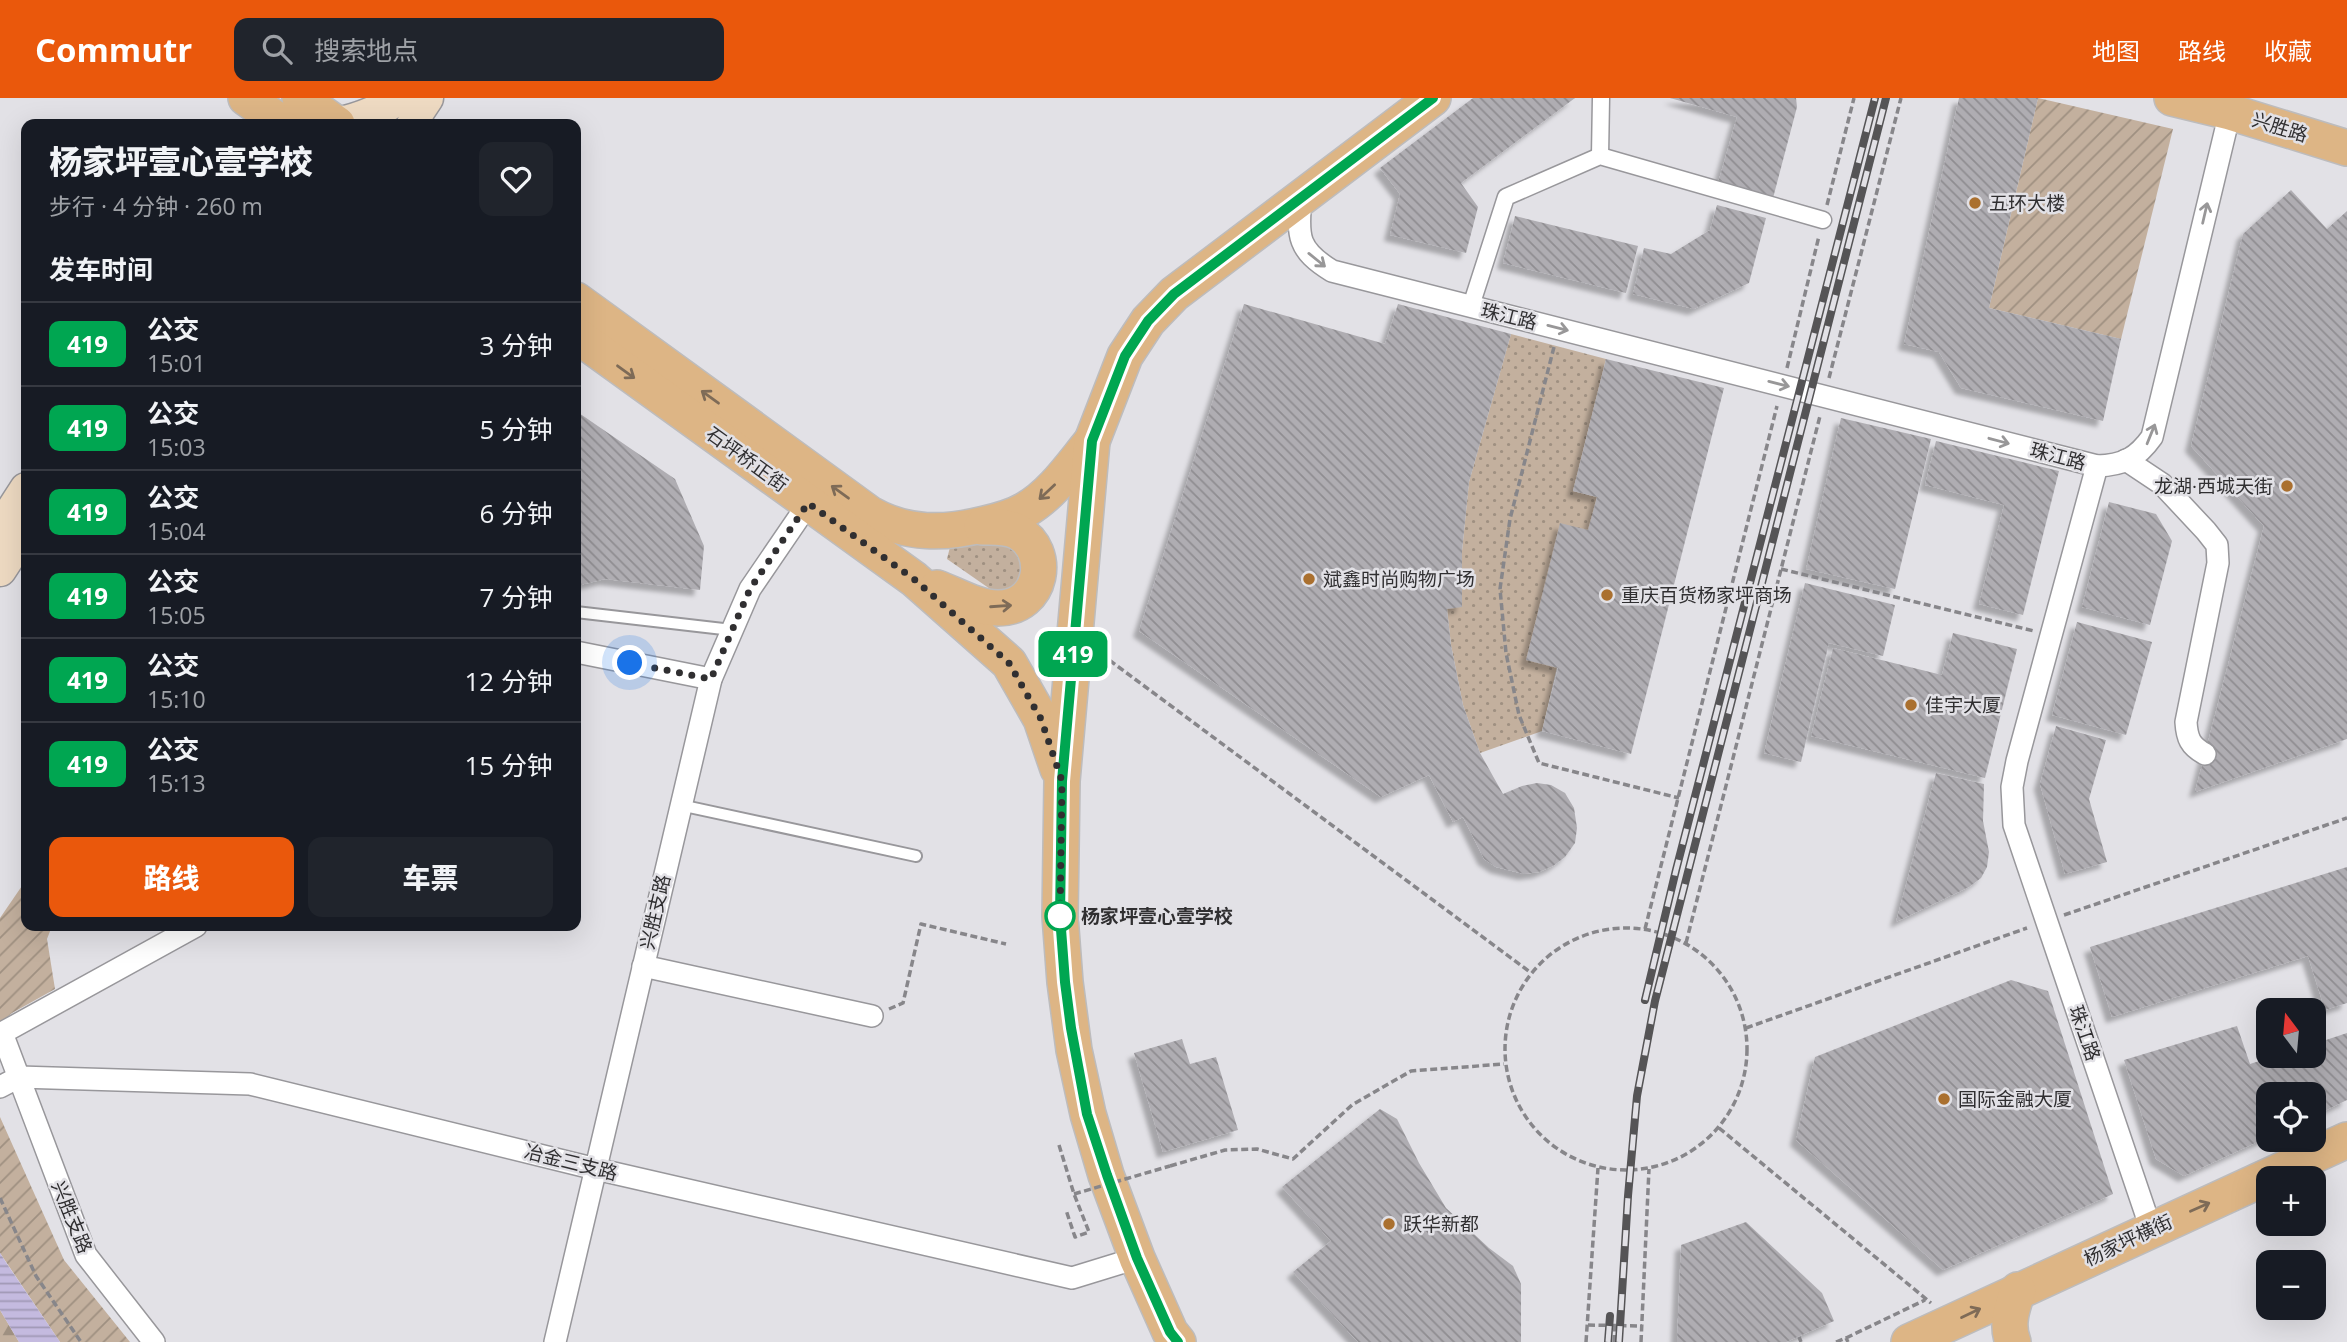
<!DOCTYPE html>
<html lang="zh">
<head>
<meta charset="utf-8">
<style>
	body { margin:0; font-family:"Open Sans","Noto Sans SC",sans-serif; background:#20242c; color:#f1f3f6; height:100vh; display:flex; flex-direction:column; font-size:26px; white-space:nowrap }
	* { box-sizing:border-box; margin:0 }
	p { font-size:23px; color:#9ea1a6 }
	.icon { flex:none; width:38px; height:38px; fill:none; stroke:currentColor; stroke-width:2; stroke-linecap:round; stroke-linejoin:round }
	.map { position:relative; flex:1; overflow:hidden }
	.sheet { position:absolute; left:21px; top:21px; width:560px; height:812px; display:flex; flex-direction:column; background:#171b24; border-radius:14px; box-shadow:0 7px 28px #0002 }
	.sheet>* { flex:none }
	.badge { padding:0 14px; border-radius:10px; font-size:24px; line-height:46px }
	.needle { width:46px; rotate:344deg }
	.fabs { position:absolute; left:2256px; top:900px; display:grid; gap:14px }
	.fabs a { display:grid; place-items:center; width:70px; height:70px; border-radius:14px; background:#171b24; box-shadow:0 7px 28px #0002; font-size:35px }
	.you { position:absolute; width:35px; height:35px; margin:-18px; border:5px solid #fff; border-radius:50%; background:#1a73e8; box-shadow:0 0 0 10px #1a73e833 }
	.map>.badge { position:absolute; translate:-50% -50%; box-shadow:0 0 0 4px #fff }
	h2 { padding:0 28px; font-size:26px; line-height:63px }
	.round { display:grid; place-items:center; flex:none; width:74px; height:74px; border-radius:14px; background:#20242c }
	.head { display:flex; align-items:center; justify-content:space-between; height:119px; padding:0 28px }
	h1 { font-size:33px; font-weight:800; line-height:52px }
	.primary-button { display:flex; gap:14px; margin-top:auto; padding:14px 28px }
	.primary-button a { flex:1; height:80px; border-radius:14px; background:#ea580c; color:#fff; font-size:28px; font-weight:800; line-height:80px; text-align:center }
	.primary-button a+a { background:#20242c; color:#f1f3f6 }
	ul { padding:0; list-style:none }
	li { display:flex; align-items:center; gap:21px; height:84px; padding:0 28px; border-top:2px solid #363941 }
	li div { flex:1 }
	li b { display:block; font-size:26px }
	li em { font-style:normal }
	li .badge { min-width:77px; font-weight:700; text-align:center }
	header { display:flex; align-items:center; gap:42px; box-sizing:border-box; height:98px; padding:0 35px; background:#ea580c; color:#fff }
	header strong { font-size:33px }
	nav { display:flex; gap:38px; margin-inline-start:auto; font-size:24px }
	.search { width:490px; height:63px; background:#20242c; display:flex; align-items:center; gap:18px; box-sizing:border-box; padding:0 24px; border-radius:14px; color:#9ea1a6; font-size:26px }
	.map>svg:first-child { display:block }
	.grass { fill:url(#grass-dots) }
	.forest { fill:url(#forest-firs) }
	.garden { fill:url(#garden-furrows) }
	.water { fill:url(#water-rules) }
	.building { fill:url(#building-back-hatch); filter:url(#shadow) }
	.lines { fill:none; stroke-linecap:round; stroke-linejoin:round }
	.service-casing { stroke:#98979b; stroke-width:14 }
	.pedestrian-casing { stroke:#98979b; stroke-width:19 }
	.minor-casing { stroke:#98979b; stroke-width:24 }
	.secondary-casing { stroke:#98979b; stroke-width:35 }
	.primary-casing { stroke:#bdbcbd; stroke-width:38 }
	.path { stroke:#87868a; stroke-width:3.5; stroke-dasharray:7 3.5; stroke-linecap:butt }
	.service { stroke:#fff; stroke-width:10 }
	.pedestrian { stroke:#fff; stroke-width:16 }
	.minor { stroke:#fff; stroke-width:21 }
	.secondary { stroke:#eedac2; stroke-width:32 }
	.primary { stroke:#ddb585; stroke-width:35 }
	.rail-casing { stroke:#555456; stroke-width:8 }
	.rail { stroke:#e2e1e6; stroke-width:5; stroke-dasharray:16; stroke-linecap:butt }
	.path-bridge { stroke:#87868a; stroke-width:3.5; stroke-dasharray:7 3.5; stroke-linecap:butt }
	.oneway { stroke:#989798 }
	.oneway2 { stroke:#7e6b57 }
	.line-casing { stroke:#fff; stroke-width:16 }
	.line { stroke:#00a651; stroke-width:10 }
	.walk { stroke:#302f31; stroke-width:7; stroke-dasharray:0 12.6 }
	.poi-dot { fill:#aa702f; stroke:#e2e1e6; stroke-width:2.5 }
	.stop-dot { fill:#fff; stroke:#00a651; stroke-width:3.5 }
	.labels { text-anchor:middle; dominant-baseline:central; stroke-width:5; stroke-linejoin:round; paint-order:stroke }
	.street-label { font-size:19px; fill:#302f31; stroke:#e2e1e6 }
	.poi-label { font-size:19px; fill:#302f31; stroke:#e2e1e6; text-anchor:start }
	.stop-label { font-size:19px; font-weight:bold; fill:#302f31; stroke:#e2e1e6; text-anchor:start }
</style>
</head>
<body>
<header>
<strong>Commutr</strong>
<div class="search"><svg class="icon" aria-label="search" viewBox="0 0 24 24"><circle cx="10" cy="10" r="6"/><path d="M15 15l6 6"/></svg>搜索地点</div>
<nav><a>地图</a><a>路线</a><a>收藏</a></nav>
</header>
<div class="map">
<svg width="2347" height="1244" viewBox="0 0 2347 1244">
	<defs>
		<pattern id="grass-dots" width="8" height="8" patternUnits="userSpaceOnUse" patternTransform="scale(1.75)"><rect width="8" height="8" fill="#c3b09e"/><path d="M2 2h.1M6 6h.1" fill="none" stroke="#9f9081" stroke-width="1.8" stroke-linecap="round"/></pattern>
		<pattern id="forest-firs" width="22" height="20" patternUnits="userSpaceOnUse" patternTransform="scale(1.75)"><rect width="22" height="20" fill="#c3b09e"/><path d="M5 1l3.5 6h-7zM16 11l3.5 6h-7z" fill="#9f9081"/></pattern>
		<pattern id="garden-furrows" width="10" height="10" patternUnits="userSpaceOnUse" patternTransform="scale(1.75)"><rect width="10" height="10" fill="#c3b09e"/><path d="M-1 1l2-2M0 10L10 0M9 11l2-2" fill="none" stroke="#9f9081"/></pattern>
		<pattern id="water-rules" width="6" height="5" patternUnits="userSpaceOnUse" patternTransform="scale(1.75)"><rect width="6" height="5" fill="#c4badf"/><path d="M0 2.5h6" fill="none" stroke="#a098b5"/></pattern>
		<pattern id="building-back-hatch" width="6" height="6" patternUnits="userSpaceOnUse" patternTransform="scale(1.75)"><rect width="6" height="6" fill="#afadb2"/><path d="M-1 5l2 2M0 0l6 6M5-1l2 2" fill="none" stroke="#8f8d91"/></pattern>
		<filter id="shadow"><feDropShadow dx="-6" dy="6" stdDeviation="2" flood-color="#0004"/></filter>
	</defs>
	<rect width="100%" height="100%" fill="#e2e1e6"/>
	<!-- grass -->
	<g class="grass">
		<polygon points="1511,236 1606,261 1573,393 1597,399 1542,633 1480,655 1463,607 1451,547 1447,511 1462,453 1469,384"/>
		<polygon points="1002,439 1027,457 1014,493 993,493 947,461 950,449"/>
	</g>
	<!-- forest -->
	<polygon class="forest" points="0,1212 19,1244 0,1244"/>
	<!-- garden -->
	<g class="garden">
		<polygon points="2038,0 2173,31 2121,241 1989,210"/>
		<polygon points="26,782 26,828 52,828 47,841 55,891 12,915 0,925 0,820"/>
		<polygon points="0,1019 64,1162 130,1244 60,1244 0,1155"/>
	</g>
	<!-- water -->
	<polygon class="water" points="0,1155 7,1166 60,1244 19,1244 0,1212"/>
	<!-- building -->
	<g class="building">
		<polygon points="1473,0 1575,0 1461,85 1478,109 1466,155 1390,137 1400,96 1380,70"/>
		<polygon points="1670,0 1796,0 1797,9 1773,100 1718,85 1737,19"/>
		<polygon points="1959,0 2038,0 1989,210 2121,241 2103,323 1961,290 1939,254 1904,246"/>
		<polygon points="2291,92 2327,131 2347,113 2347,641 2195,694 2264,428 2191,348 2243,136"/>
		<polygon points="1717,107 1766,120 1749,185 1694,211 1633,196 1644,150 1671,156 1710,132"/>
		<polygon points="1515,118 1638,148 1626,195 1503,165"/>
		<polygon points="1244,206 1385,246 1398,206 1511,236 1469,384 1462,453 1462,509 1447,511 1451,547 1463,607 1480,655 1503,696 1522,688 1537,685 1551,687 1565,695 1574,710 1577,730 1575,745 1565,759 1553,768 1539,774 1524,776 1496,769 1484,761 1463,719 1453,724 1429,677 1381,699 1139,533"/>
		<polygon points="1606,261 1724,290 1631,656 1542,633 1558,570 1526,562 1560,425 1588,432 1597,399 1573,393"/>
		<polygon points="576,313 675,381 704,448 700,492 605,481 576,488"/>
		<polygon points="1841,320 1931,341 1895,491 1806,471"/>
		<polygon points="1936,343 2059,373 2023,517 1979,506 2004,407 1925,387"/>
		<polygon points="2109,404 2156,416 2172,443 2150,527 2082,509"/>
		<polygon points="1805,485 1895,507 1883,558 1829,545 1801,664 1764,655"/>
		<polygon points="2077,524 2152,544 2126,637 2052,617"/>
		<polygon points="1953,535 2017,551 1985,680 1811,638 1833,550 1942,577"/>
		<polygon points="2056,628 2106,642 2089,701 2107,764 2065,776 2040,686"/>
		<polygon points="1936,675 1984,686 1983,723 1989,754 1987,769 1981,780 1969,789 1896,824"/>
		<polygon points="2347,769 2347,905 2325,912 2308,858 2112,919 2090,849"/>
		<polygon points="2011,882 2048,893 2113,1096 1943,1172 1796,1042 1815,959"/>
		<polygon points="2237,928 2250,966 2278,957 2314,957 2314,946 2347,935 2347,1002 2314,1018 2314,996 2268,996 2268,1039 2184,1078 2156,1061 2124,962"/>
		<polygon points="1182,941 1190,966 1216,959 1238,1032 1163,1054 1134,955"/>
		<polygon points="1380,1011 1397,1021 1419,1065 1446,1110 1489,1150 1513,1168 1521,1186 1521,1244 1358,1244 1293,1174 1331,1143 1282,1089"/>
		<polygon points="1746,1124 1822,1195 1834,1223 1786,1244 1677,1244 1681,1147"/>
	</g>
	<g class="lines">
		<defs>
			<g id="service">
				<polyline points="576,514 732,532"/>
				<polyline points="680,707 916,758"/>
			</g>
			<g id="pedestrian">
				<polyline points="1600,58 1601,0"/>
				<polyline points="1471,208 1506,99 1600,58 1823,122"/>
			</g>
			<g id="minor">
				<path d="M1301,101C1297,139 1298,152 1332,173L2097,368L2017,663L2012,689L2014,727L2151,1131"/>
				<path d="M2126,362L2162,386L2206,433L2217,447L2218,465L2186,624C2187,640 2190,648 2205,656"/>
				<path d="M2097,368C2124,367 2137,360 2152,339L2230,14"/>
				<polyline points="576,554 711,581"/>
				<polyline points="643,868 872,918"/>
				<polyline points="0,989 19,979 250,986 596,1071 1072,1180 1137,1160"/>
				<polyline points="154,1244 86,1157 2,935 196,828"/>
				<polyline points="555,1244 711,581 750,491 808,406"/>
			</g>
			<g id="secondary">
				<path d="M337,26C359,21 380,14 398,0"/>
				<polyline points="413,26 419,12 427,0"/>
				<polyline points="0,431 26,391"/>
				<polyline points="0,472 26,432"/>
			</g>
			<g id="primary">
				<polyline points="246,0 283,26"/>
				<polyline points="300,0 337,26"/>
				<polyline points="2172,0 2230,14 2347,50"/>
				<path d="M576,202L870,416C907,437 945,436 985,426C998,423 1013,419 1025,412C1053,396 1072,367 1092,343"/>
				<polyline points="576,237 914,481 1009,565 1041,621 1058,671"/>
				<path d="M937,490C956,497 977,510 998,510C1043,510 1052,453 1018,434C1007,428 994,429 982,429"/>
				<polyline points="1178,1244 1170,1234 1137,1160 1106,1077 1088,1016 1074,952 1065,884 1060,818 1062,683 1092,343 1125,258 1148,223 1174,196 1433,0"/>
				<polyline points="1909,1244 2347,1042"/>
				<path d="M2013,1244C2006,1226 2012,1210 2018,1192"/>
			</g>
		</defs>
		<!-- service casing -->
		<use href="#service" class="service-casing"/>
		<!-- pedestrian casing -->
		<use href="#pedestrian" class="pedestrian-casing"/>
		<!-- minor casing -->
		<use href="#minor" class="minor-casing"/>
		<!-- secondary casing -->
		<use href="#secondary" class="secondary-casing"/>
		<!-- primary casing -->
		<use href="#primary" class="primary-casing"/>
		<!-- path -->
		<g class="path">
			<polyline points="1827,107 1854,0"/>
			<polyline points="1554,249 1510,421 1500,491 1506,555 1519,617 1539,665 1679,700"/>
			<polyline points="1787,270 1819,138"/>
			<polyline points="1829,280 1901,0"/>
			<polyline points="1781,471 2034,533"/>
			<polyline points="1101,556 1530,874"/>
			<polyline points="2064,817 2347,720"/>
			<circle cx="1626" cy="951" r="121"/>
			<polyline points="1645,831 1777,308"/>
			<polyline points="1686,845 1820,318"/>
			<polyline points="889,911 903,905 921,826 1006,846"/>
			<polyline points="1746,930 2027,830"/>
			<polyline points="1719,1030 1931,1205"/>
			<polyline points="1059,1047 1074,1096 1089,1134 1075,1139 1066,1112"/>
			<polyline points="1170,1068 1225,1052 1257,1051 1293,1061 1352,1007 1411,973 1504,966"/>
			<polyline points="0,1100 36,1178 81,1244"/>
			<polyline points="1588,1227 1642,1228"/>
			<polyline points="1799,1239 1801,1244"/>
			<polyline points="1846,1240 1925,1202"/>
			<polyline points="1586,1244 1598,1070"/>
			<polyline points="1614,1244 1615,1227"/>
			<polyline points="1641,1244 1649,1071"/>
		</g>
		<!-- service -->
		<use href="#service" class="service"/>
		<!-- pedestrian -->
		<use href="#pedestrian" class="pedestrian"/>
		<!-- minor -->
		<use href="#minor" class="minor"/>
		<!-- secondary -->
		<use href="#secondary" class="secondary"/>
		<!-- primary -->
		<use href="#primary" class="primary"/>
		<defs>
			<g id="rail">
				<polyline points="1645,902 1676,772 1875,0"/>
				<polyline points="1608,1244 1610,1218"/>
				<polyline points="1619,1244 1628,1098 1637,998 1655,903 1886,0"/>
			</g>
		</defs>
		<!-- rail casing -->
		<use href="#rail" class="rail-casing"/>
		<!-- rail -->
		<use href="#rail" class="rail"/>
		<!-- path-bridge -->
		<g class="path-bridge">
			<polyline points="1074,1096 1170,1068"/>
			<polyline points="1836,1244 1846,1240 1848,1244"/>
		</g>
	</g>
	<!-- one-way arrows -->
	<defs><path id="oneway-shaft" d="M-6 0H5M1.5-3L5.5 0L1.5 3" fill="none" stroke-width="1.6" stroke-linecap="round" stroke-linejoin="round" transform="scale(1.75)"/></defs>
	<g class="oneway">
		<use href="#oneway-shaft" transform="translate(2205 115) rotate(-77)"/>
		<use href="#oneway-shaft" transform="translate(1317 162) rotate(39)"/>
		<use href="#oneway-shaft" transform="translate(1558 230) rotate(14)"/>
		<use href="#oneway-shaft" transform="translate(1779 286) rotate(14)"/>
		<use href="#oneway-shaft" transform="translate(2151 336) rotate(-68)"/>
		<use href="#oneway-shaft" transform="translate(1999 343) rotate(15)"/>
	</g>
	<g class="oneway2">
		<use href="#oneway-shaft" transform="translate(626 274) rotate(36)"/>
		<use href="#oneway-shaft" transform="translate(710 299) rotate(-144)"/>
		<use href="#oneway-shaft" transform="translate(840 394) rotate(-144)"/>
		<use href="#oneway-shaft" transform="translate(1047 394) rotate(137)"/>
		<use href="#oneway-shaft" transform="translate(1001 508) rotate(-4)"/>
		<use href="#oneway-shaft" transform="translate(2200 1109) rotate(-24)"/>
		<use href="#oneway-shaft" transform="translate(1971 1215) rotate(-26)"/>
	</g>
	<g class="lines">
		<defs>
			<polyline id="line" points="1178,1244 1170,1234 1137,1160 1107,1077 1087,1016 1071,930 1065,884 1060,818 1062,683 1092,343 1125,258 1148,223 1174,196 1433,0"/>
		</defs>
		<!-- line casing -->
		<use href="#line" class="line-casing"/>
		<!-- line -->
		<use href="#line" class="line"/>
		<!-- walk -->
		<polyline class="walk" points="630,565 711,581 750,491 808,405 914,481 1009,565 1041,621 1062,683 1060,818"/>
	</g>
	<!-- markers -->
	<g class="poi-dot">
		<circle cx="1975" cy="105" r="7"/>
		<circle cx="2287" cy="388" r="7"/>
		<circle cx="1309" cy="481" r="7"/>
		<circle cx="1607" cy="497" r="7"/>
		<circle cx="1911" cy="607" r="7"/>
		<circle cx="1944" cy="1001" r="7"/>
		<circle cx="1389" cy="1126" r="7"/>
	</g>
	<circle class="stop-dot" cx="1060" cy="818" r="14"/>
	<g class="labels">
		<!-- street labels -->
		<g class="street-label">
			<text transform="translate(2280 29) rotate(17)">兴胜路</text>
			<text transform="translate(1509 218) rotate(14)">珠江路</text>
			<text transform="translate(2058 358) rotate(15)">珠江路</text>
			<text transform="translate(747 361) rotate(36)">石坪桥正街</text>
			<text transform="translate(655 814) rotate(-77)">兴胜支路</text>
			<text transform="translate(2085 935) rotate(71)">珠江路</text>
			<text transform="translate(571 1064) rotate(14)">冶金三支路</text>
			<text transform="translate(72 1119) rotate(68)">兴胜支路</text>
			<text transform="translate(2128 1142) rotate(-25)">杨家坪横街</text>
		</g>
		<!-- poi labels -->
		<g class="poi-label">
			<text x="1989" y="105">五环大楼</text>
			<text x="2273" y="388" text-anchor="end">龙湖·西城天街</text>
			<text x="1323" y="481">斌鑫时尚购物广场</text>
			<text x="1621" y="497">重庆百货杨家坪商场</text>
			<text x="1925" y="607">佳宇大厦</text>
			<text x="1958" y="1001">国际金融大厦</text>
			<text x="1403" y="1126">跃华新都</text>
		</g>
		<!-- stop labels -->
		<g class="stop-label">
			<text x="1081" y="818">杨家坪壹心壹学校</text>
		</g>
	</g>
</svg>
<div class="fabs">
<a><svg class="needle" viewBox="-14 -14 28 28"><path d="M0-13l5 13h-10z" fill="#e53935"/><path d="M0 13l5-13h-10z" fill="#9ea1a6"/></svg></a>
<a><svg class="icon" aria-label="locate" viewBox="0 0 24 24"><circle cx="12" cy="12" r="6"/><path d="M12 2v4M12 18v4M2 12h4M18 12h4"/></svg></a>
<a>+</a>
<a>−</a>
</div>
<div class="you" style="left:630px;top:565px"></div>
<b class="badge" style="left:1073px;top:556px;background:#00a651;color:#fff">419</b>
<section class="sheet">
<div class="head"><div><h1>杨家坪壹心壹学校</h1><p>步行 · 4 分钟 · 260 m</p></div><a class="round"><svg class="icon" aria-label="heart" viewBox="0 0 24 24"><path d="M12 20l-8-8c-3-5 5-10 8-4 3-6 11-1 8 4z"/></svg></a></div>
<h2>发车时间</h2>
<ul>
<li><span class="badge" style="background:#00a651;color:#fff">419</span><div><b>公交</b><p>15:01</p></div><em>3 分钟</em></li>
<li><span class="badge" style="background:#00a651;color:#fff">419</span><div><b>公交</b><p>15:03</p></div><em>5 分钟</em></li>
<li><span class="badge" style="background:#00a651;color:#fff">419</span><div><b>公交</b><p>15:04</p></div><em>6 分钟</em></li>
<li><span class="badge" style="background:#00a651;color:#fff">419</span><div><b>公交</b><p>15:05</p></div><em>7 分钟</em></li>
<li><span class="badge" style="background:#00a651;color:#fff">419</span><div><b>公交</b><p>15:10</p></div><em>12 分钟</em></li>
<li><span class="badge" style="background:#00a651;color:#fff">419</span><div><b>公交</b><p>15:13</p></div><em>15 分钟</em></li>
</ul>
<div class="primary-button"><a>路线</a><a>车票</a></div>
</section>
</div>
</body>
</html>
